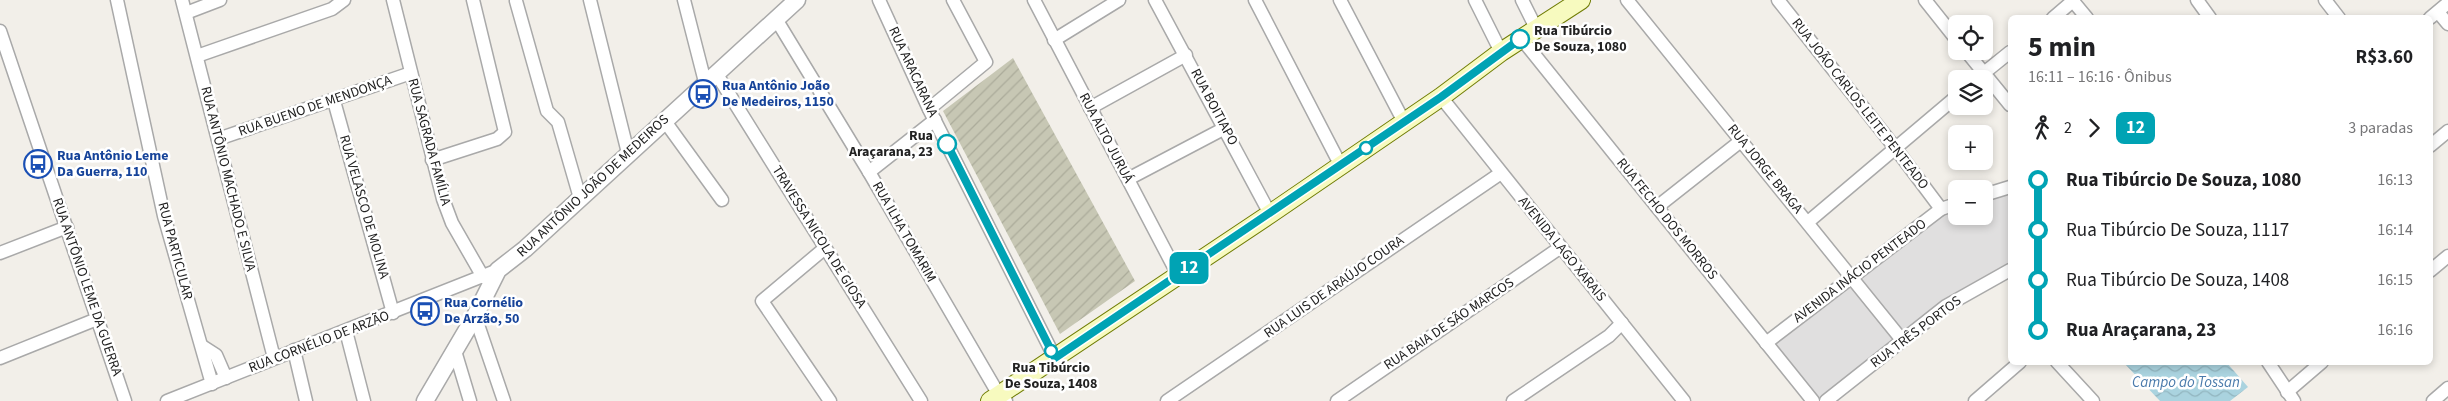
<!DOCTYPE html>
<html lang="pt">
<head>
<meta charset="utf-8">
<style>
	body { margin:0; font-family:"Source Sans 3",sans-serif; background:#f6f6f6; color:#202124; height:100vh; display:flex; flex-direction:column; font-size:19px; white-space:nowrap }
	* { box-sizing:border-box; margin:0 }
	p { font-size:16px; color:#757577 }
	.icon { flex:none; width:28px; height:28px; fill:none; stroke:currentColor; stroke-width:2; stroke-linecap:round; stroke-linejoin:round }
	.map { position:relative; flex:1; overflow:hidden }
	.side { position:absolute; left:2008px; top:15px; width:425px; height:350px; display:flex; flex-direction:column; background:#fff; border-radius:8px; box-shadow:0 2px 8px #0003 }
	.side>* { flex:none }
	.badge { padding:0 10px; border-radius:8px; font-size:18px; line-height:32px }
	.buttons { position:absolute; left:1948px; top:15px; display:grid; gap:10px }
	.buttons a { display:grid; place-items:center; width:45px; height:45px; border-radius:8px; background:#fff; box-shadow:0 2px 8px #0003; font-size:25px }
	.map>.badge { position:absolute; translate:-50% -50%; box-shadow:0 0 0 2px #fff }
	.legs { display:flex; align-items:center; gap:8px; height:55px; padding:0 20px; font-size:16px }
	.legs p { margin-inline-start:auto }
	.summary { display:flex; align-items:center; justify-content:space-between; height:85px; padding:0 20px }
	h1 { font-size:28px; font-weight:700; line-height:38px }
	ul { padding:0 20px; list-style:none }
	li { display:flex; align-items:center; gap:18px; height:50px; font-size:19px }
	li i { display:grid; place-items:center; width:8px; height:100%; margin:0 6px; background:currentColor }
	li i::after { content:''; width:12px; height:12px; margin:-6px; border:4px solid; border-radius:50%; background:#fff }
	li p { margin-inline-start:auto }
	li:first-child i { background:linear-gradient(#0000 50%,currentColor 0) }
	li:last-child i { background:linear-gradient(currentColor 50%,#0000 0) }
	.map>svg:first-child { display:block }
	.residential { fill:#e0dfdf }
	.construction { fill:url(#construction-furrows) }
	.water { fill:url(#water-waves) }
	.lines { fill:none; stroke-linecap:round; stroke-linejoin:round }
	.minor-casing { stroke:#a9a9a9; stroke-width:15 }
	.tertiary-casing { stroke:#a9a9a9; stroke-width:19 }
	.secondary-casing { stroke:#707d05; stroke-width:20 }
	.minor { stroke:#fff; stroke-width:12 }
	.tertiary { stroke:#fff; stroke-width:16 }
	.secondary { stroke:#f7fabf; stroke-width:18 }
	.line-1-casing { stroke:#fff; stroke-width:11 }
	.line-1 { stroke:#00a3b4; stroke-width:8 }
	.stop-1-dot { fill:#fff; stroke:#00a3b4; stroke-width:2.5 }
	.labels { text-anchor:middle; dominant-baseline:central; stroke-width:5; stroke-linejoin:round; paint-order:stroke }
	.stop-label { font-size:14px; font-weight:bold; fill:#222; stroke:#fff; text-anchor:start }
	.street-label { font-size:14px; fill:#222; stroke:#fff }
	.transit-label { font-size:14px; font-weight:bold; fill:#164399; stroke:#fff; text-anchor:start }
	.water-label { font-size:15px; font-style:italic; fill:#4a7aab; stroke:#fff }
</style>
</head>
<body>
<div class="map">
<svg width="2448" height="401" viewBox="0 0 2448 401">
	<defs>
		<pattern id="construction-furrows" width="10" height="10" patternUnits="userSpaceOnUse" patternTransform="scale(1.25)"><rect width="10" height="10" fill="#c7c7b4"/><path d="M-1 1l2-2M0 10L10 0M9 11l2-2" fill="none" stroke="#abab9a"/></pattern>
		<pattern id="water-waves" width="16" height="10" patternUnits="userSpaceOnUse" patternTransform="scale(1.25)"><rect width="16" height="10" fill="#aad3df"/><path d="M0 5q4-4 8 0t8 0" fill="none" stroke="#92b5bf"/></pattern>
	</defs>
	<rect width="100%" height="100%" fill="#f2efe9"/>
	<!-- residential -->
	<polygon class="residential" points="2010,190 2010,273 1948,310 1827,401 1820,401 1775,342 1941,213 1956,208 1956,216 1984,216 1984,199"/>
	<!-- construction -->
	<polygon class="construction" points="1013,58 1135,281 1060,334 943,111"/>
	<!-- water -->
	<polygon class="water" points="2124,363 2227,363 2248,387 2230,401 2160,401"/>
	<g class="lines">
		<defs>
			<g id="minor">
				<polyline points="117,0 164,216 212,384"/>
				<polyline points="182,0 274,358"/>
				<polyline points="393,0 443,199 452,223 483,277"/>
				<polyline points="590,0 628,153"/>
				<polyline points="684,0 705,82"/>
				<polyline points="879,0 929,109 1055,358"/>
				<polyline points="1034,0 1178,275"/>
				<polyline points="1155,0 1270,214"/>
				<polyline points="1255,0 1341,166"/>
				<polyline points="1340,0 1404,122"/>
				<polyline points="1475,0 1501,52"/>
				<polyline points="1522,0 1536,28"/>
				<polyline points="1627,0 1902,340"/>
				<polyline points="1778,0 1896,149 1941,209"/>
				<polyline points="1925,0 1956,39"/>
				<polyline points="2072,0 2087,18"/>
				<polyline points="2197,0 2210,18"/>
				<polyline points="2325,0 2339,18"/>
				<polyline points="516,1 547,111 558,122 580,198"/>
				<polyline points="2438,12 2448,24"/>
				<polyline points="186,13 220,0"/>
				<polyline points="2053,18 2074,0"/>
				<polyline points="2430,18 2448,3"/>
				<polyline points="776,19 869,172 999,395 1006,401"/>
				<polyline points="0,31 125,401"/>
				<polyline points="1521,38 1813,401"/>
				<polyline points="1054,40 1119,0"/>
				<polyline points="1966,51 2010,105"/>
				<polyline points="197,56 332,9 344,0"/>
				<polyline points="716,73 921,401"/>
				<polyline points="1979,77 2010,52"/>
				<polyline points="1441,97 1684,401"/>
				<polyline points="334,101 393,313"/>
				<polyline points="1090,108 1186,55"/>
				<polyline points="929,109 986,62 953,0"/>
				<polyline points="664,120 722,200"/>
				<polyline points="218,139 411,73"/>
				<polyline points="2430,146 2448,131"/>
				<polyline points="432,160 497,139 505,132 473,0"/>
				<polyline points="869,172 935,120"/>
				<polyline points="1128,179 1225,128"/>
				<polyline points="1984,195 2010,187"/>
				<polyline points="1657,207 1742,140"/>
				<polyline points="1808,222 1956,97"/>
				<polyline points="825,248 762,301 830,401"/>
				<polyline points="0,253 67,227"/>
				<polyline points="2430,271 2448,256"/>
				<polyline points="475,316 504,401"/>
				<polyline points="346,331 364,401"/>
				<polyline points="1766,343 1941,209 1956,204"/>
				<polyline points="202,346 216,355 226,378"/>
				<polyline points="294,350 306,401"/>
				<polyline points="455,351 470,401"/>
				<polyline points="0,358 97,319"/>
				<polyline points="2057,362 2093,401"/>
				<polyline points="2268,362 2294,401"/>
				<polyline points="2287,392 2322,362"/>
				<polyline points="167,401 498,270"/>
				<polyline points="1167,401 1501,173"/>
				<polyline points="1337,401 1561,247"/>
				<polyline points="1513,401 1609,336 1622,323"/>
				<polyline points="1826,401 1946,306 2010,270"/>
				<polyline points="1975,401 2020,362"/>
				<polyline points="2433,401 2448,388"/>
			</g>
			<polyline id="tertiary" points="425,401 475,316 498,270 525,249 797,0"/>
			<polyline id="secondary" points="990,401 1270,214 1441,97 1501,52 1581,0"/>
		</defs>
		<!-- minor casing -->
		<use href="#minor" class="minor-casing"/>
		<!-- tertiary casing -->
		<use href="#tertiary" class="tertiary-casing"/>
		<!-- secondary casing -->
		<use href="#secondary" class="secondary-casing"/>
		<!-- minor -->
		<use href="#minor" class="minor"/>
		<!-- tertiary -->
		<use href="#tertiary" class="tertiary"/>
		<!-- secondary -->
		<use href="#secondary" class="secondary"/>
	</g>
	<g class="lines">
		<defs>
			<polyline id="line-1" points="947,144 1055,358 1441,97 1520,39"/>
		</defs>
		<!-- line-1 casing -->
		<use href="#line-1" class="line-1-casing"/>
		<!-- line-1 -->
		<use href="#line-1" class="line-1"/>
	</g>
	<!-- icons -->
	<defs>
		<symbol id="bus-ring" viewBox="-11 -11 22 22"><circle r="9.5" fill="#fff" stroke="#1a4fb4" stroke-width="1.5"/><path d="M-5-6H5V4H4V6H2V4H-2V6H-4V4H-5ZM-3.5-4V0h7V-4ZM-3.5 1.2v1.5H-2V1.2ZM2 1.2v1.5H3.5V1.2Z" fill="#1a4fb4"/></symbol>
	</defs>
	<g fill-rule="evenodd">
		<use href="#bus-ring" x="687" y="78" width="32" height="32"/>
		<use href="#bus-ring" x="22" y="148" width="32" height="32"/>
		<use href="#bus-ring" x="409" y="295" width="32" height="32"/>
	</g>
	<!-- markers -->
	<g class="stop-1-dot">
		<circle cx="1520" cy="39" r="9"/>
		<circle cx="947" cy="144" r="9"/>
		<circle cx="1366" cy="148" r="6"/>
		<circle cx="1051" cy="351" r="6"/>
	</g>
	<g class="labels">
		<!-- stop labels -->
		<g class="stop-label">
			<text x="1534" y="31">Rua Tibúrcio<tspan x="1534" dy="16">De Souza, 1080</tspan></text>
			<text x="933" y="136" text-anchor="end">Rua<tspan x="933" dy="16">Araçarana, 23</tspan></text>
			<text x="1051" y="368" text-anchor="middle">Rua Tibúrcio<tspan x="1051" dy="16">De Souza, 1408</tspan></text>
		</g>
		<!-- street labels -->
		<g class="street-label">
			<text transform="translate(913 72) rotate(65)">RUA ARACARANA</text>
			<text transform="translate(1860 104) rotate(52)">RUA JOÃO CARLOS LEITE PENTEADO</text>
			<text transform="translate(315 106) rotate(-19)">RUA BUENO DE MENDONÇA</text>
			<text transform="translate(1214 107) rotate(62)">RUA BOITIAPO</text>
			<text transform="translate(1106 138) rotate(62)">RUA ALTO JURUÁ</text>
			<text transform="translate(429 142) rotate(75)">RUA SAGRADA FAMÍLIA</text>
			<text transform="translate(1765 169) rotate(51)">RUA JORGE BRAGA</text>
			<text transform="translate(228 179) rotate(76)">RUA ANTÔNIO MACHADO E SILVA</text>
			<text transform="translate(593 186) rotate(-43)">RUA ANTÔNIO JOÃO DE MEDEIROS</text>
			<text transform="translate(364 207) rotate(74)">RUA VELASCO DE MOLINA</text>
			<text transform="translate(1667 219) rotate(51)">RUA FECHO DOS MORROS</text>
			<text transform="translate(904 232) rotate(60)">RUA ILHA TOMARIM</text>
			<text transform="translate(819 237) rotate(58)">TRAVESSA NICOLA DE GIOSA</text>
			<text transform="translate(1562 249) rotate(51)">AVENIDA LAGO XARAIS</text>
			<text transform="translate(175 251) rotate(75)">RUA PARTICULAR</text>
			<text transform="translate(1860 271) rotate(-37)">AVENIDA INÁCIO PENTEADO</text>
			<text transform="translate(87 287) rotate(71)">RUA ANTÔNIO LEME DA GUERRA</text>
			<text transform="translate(1334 287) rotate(-35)">RUA LUIS DE ARAÚJO COURA</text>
			<text transform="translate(1449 324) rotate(-34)">RUA BAIA DE SÃO MARCOS</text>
			<text transform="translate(1916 332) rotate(-37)">RUA TRÊS PORTOS</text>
			<text transform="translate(319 342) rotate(-21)">RUA CORNÉLIO DE ARZÃO</text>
		</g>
		<!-- transit labels -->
		<g class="transit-label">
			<text x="722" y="86">Rua Antônio João<tspan x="722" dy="16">De Medeiros, 1150</tspan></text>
			<text x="57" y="156">Rua Antônio Leme<tspan x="57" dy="16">Da Guerra, 110</tspan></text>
			<text x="444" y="303">Rua Cornélio<tspan x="444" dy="16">De Arzão, 50</tspan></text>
		</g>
		<!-- water labels -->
		<g class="water-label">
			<text x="2186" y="382">Campo do Tossan</text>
		</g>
	</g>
</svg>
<div class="buttons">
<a><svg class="icon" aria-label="locate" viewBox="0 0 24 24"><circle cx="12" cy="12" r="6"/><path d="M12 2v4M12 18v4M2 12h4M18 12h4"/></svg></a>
<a><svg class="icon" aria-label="layers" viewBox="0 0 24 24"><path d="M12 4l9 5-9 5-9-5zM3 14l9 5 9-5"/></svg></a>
<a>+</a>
<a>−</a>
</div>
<b class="badge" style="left:1189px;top:268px;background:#00a3b4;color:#fff">12</b>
<section class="side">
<div class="summary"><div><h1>5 min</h1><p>16:11 – 16:16 · Ônibus</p></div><b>R$3.60</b></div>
<div class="legs"><svg class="icon" aria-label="walk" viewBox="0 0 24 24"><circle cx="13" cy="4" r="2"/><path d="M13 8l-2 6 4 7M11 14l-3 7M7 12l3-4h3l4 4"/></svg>2<svg class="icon" aria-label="forward" viewBox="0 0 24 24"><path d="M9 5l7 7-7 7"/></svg><b class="badge" style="background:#00a3b4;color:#fff">12</b><p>3 paradas</p></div>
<ul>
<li><i style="color:#00a3b4"></i><b>Rua Tibúrcio De Souza, 1080</b><p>16:13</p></li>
<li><i style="color:#00a3b4"></i><span>Rua Tibúrcio De Souza, 1117</span><p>16:14</p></li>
<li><i style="color:#00a3b4"></i><span>Rua Tibúrcio De Souza, 1408</span><p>16:15</p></li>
<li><i style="color:#00a3b4"></i><b>Rua Araçarana, 23</b><p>16:16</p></li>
</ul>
</section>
</div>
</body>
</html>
